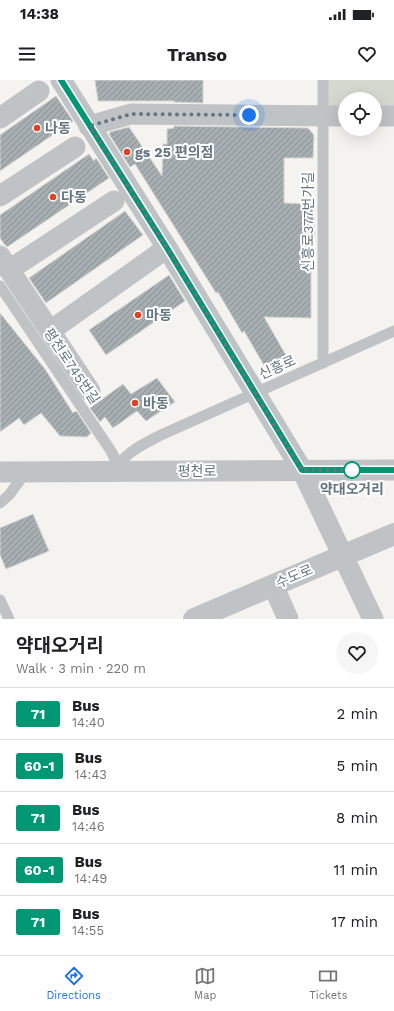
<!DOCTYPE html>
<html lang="en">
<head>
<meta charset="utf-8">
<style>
	body { margin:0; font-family:"Work Sans","Noto Sans KR",sans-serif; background:#f6f6f6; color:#202124; height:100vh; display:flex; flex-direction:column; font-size:15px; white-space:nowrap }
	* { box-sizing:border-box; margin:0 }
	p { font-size:13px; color:#757577 }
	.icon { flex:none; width:22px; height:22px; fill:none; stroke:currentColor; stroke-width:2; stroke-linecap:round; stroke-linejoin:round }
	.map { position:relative; height:539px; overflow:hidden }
	.panel { display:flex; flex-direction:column; background:#fff; flex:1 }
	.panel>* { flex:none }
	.badge { padding:0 8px; border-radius:3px; font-size:14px; line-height:26px }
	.buttons { position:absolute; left:338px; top:12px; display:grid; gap:8px }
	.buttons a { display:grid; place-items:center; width:44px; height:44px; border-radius:50%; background:#fff; box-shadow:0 4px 16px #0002; font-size:20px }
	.you { position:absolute; width:20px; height:20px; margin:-10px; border:3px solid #fff; border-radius:50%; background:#1a73e8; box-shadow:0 0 0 6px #1a73e833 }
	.map>.badge { position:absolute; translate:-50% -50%; box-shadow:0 0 0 2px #fff }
	.round { display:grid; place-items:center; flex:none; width:42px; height:42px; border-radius:21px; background:#f6f6f6 }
	.headline { display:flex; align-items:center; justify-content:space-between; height:68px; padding:0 16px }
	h1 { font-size:19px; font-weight:700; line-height:30px }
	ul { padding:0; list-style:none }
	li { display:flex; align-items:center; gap:12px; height:52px; padding:0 16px; border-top:1px solid #e0e0e0 }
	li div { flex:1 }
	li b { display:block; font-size:15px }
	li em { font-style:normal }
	li .badge { min-width:44px; font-weight:700; text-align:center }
	.status { display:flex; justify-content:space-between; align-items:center; height:28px; padding:0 20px; background:#fff; direction:ltr }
	.status svg { height:11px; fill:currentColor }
	header { display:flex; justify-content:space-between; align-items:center; height:52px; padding:0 16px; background:#fff; font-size:18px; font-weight:700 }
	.tabs { display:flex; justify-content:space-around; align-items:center; height:56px; border-top:1px solid #e0e0e0; background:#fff; font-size:11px; color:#757577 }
	.tabs a { display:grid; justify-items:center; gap:2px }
	.tabs .current { color:#1a73e8 }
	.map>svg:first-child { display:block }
	.park { fill:#d3d9cf }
	.building { fill:url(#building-hatch); stroke:#d5d5d2 }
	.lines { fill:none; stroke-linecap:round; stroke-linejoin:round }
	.service { stroke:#bfc3c6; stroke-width:11 }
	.minor { stroke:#bfc3c6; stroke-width:21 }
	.tertiary { stroke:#bfc3c6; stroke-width:22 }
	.line-casing { stroke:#fff; stroke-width:9 }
	.line { stroke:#009775; stroke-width:6 }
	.walk { stroke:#637580; stroke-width:4; stroke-dasharray:0 7.2 }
	.poi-dot { fill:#e04223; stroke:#fff; stroke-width:1.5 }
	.stop-dot { fill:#fff; stroke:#009775; stroke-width:2 }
	.labels { text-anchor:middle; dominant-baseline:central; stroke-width:4; stroke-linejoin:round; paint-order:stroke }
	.poi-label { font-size:14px; font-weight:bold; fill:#637580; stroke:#fff; text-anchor:start }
	.street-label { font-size:14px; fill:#637580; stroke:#fff }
	.stop-label { font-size:14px; font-weight:bold; fill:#637580; stroke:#fff }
</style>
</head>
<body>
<div class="status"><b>14:38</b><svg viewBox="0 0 49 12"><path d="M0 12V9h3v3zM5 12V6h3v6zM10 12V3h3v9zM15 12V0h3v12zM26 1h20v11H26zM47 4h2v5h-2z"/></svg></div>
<header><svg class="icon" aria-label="menu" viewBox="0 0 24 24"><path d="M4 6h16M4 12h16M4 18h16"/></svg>Transo<svg class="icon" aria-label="heart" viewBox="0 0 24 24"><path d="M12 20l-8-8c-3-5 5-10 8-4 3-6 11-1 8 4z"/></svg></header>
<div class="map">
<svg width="394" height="539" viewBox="0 0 394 539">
	<defs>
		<pattern id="building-hatch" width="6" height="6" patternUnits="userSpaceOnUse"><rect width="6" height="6" fill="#a6aeb2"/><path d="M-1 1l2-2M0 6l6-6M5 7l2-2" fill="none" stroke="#8b9296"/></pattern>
	</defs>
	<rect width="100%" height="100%" fill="#f4f3ef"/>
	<!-- park -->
	<polygon class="park" points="323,0 394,0 394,36 375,36 375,19 345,19 345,36 323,36"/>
	<!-- building -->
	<g class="building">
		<polygon points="95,0 203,0 203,23 174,22 174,21 98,21"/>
		<polygon points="56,16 73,41 0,91 0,55"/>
		<polygon points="174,46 308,48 314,55 313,78 284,78 284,123 312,124 315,156 306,156 312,189 311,189 311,238 264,237 287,277 265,287 244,251 242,253 218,212 216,213 135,84 130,87 109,54 110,52 129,47 162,96 163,64 167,64 167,49 174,48"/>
		<polygon points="89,74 94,81 96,78 109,98 7,167 5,165 0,158 0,135"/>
		<polygon points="125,131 143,155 46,223 29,198"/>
		<polygon points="169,195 185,221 106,275 89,250"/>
		<polygon points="0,233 45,289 73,333 76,331 77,332 91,353 87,357 60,356 41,333 24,345 19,338 0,352"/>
		<polygon points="157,298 175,322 146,341 137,331 113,348 105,337 100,342 90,328 123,304 131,314"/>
		<polygon points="33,434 49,471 6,489 0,475 0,448"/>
	</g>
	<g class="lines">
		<!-- service -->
		<g class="service">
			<polyline points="323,0 323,283"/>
			<polyline points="0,206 111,371 118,385"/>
			<path d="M116,391C122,373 146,363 161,355L394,251"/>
			<polyline points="0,423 9,415 26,392"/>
			<polyline points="0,520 9,539"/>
		</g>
		<!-- minor -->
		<g class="minor">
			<polyline points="61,0 167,168 302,390 373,539"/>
			<polyline points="375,36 394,36"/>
			<polyline points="0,38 39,11"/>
			<polyline points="89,46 131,34 345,36"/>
			<polyline points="0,116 75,67"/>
			<polyline points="0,176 90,311"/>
			<polyline points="9,190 114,121"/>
			<polyline points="50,251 167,168"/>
			<polyline points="0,392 394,390"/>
			<polyline points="273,505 288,539"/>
		</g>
		<!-- tertiary -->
		<polyline class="tertiary" points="194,539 394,454"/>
	</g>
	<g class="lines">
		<defs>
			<polyline id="line" points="61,0 167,168 302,390 394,390"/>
		</defs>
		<!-- line casing -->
		<use href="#line" class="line-casing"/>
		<!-- line -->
		<use href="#line" class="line"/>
		<!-- walk -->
		<polyline class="walk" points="249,35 131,34 90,46 167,168 302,390 352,390"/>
	</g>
	<!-- markers -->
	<g class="poi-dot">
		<circle cx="37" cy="48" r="4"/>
		<circle cx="127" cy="72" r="4"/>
		<circle cx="53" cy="117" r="4"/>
		<circle cx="138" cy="235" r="4"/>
		<circle cx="135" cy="323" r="4"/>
	</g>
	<circle class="stop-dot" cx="352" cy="390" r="8"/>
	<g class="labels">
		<!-- poi labels -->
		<g class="poi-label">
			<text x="45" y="48">나동</text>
			<text x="135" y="72">gs 25 편의점</text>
			<text x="61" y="117">다동</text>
			<text x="146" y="235">마동</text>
			<text x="143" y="323">바동</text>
		</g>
		<!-- street labels -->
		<g class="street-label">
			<text transform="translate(308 142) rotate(-90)">신흥로377번가길</text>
			<text transform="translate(72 286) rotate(56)">평천로745번길</text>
			<text transform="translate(277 287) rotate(-24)">신흥로</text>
			<text x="197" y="391">평천로</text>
			<text transform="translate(294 496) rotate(-23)">수도로</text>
		</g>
		<!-- stop labels -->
		<g class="stop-label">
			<text x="352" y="409">약대오거리</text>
		</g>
	</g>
</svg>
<div class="buttons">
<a><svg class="icon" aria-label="locate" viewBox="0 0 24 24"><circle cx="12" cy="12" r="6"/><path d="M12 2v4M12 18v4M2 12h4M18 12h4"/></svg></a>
</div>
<div class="you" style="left:249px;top:35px"></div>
</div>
<section class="panel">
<div class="headline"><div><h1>약대오거리</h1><p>Walk · 3 min · 220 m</p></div><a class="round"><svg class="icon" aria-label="heart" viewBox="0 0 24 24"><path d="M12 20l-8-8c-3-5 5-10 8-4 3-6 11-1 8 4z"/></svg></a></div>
<ul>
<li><span class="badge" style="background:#009775;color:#fff">71</span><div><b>Bus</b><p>14:40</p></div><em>2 min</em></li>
<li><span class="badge" style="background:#009775;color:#fff">60-1</span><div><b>Bus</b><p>14:43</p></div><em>5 min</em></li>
<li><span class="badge" style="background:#009775;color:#fff">71</span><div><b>Bus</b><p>14:46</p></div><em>8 min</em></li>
<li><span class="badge" style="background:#009775;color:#fff">60-1</span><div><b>Bus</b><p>14:49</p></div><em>11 min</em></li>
<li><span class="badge" style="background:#009775;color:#fff">71</span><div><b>Bus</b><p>14:55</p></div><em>17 min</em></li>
</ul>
</section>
<nav class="tabs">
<a class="current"><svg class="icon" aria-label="directions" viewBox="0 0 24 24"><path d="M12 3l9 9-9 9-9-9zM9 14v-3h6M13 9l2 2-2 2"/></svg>Directions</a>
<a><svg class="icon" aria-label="map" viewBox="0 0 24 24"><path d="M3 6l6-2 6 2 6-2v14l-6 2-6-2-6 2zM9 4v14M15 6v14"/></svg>Map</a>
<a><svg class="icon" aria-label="tickets" viewBox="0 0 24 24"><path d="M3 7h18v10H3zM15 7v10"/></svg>Tickets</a>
</nav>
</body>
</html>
